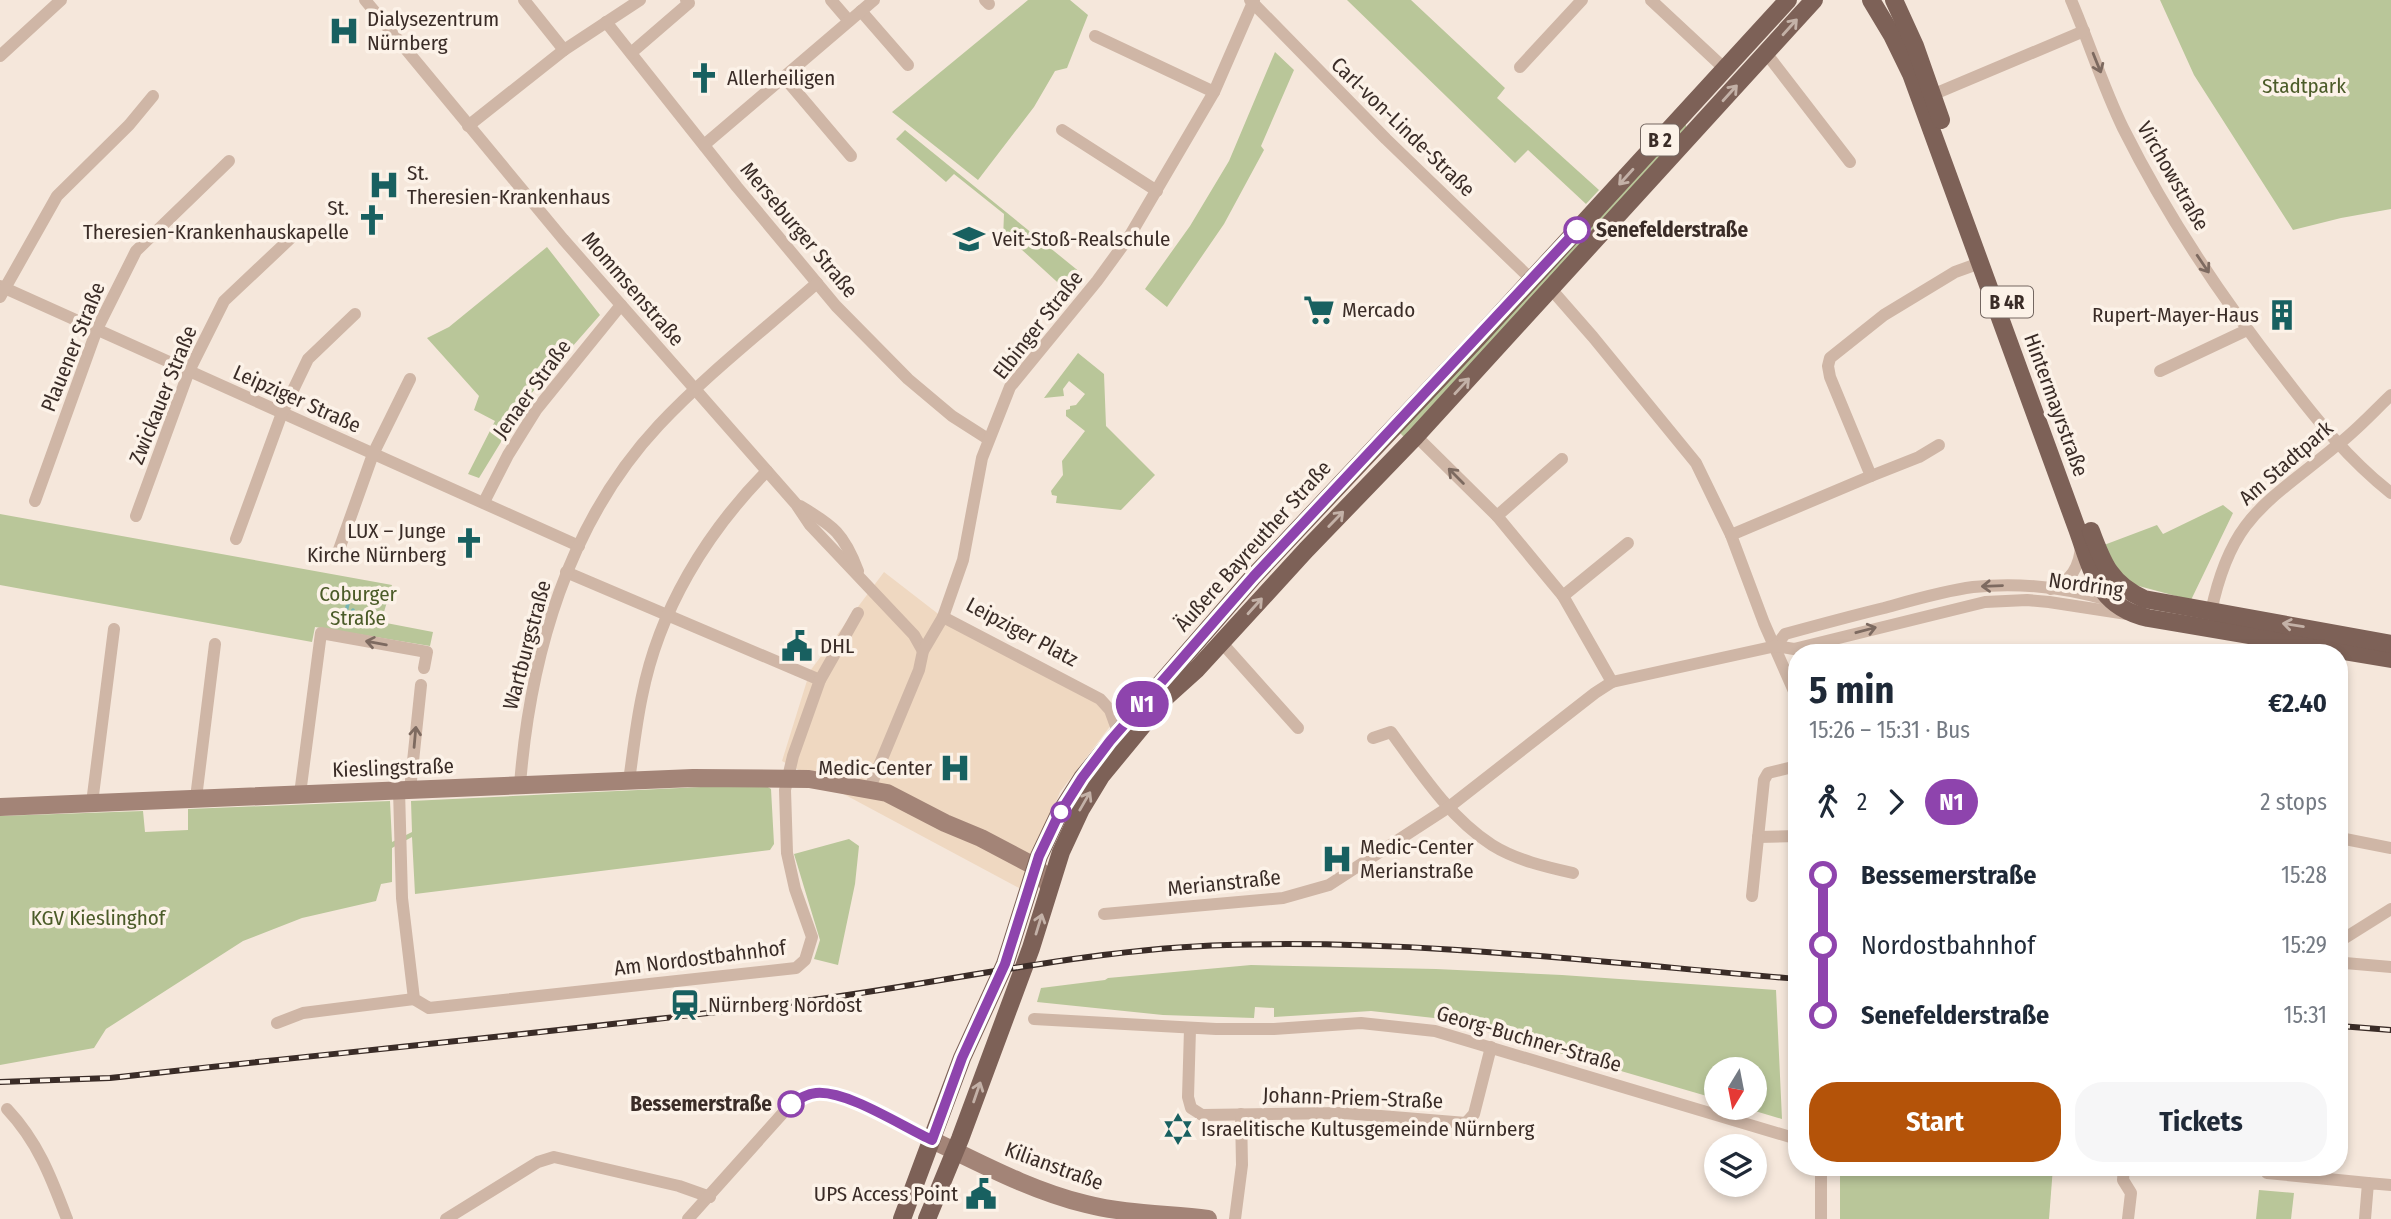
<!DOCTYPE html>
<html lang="en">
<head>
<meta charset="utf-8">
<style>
	body { margin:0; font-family:"Fira Sans Condensed",sans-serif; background:#f6f6f7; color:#1f2937; height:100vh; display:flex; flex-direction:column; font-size:26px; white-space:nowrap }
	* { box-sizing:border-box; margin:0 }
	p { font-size:23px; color:#747a83 }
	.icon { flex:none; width:38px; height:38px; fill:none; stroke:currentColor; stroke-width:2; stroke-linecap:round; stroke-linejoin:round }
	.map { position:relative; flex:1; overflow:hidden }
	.panel { position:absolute; left:1788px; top:644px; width:560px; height:532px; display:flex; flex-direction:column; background:#fff; border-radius:28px; box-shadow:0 4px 10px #0003 }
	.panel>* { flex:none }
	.badge { padding:0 14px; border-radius:23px; font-size:24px; line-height:46px }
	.needle { width:46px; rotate:190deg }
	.fabs { position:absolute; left:1704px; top:1057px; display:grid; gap:14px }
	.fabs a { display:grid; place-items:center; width:63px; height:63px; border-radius:50%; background:#fff; box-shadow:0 4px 10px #0003; font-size:35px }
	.map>.badge { position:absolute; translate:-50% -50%; box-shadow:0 0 0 4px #fff }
	.legs { display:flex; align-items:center; gap:10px; height:77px; padding:0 21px; font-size:23px }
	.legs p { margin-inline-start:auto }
	.headline { display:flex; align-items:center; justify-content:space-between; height:119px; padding:0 21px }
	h1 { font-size:38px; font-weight:700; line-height:52px }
	.primary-button { display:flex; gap:14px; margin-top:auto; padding:14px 21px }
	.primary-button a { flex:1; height:80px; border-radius:28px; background:#b45309; color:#fff; font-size:28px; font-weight:700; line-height:80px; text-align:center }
	.primary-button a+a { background:#f6f6f7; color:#1f2937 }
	ul { padding:0 21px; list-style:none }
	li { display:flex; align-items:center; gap:24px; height:70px; font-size:26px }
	li i { display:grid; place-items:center; width:10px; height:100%; margin:0 9px; background:currentColor }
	li i::after { content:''; width:18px; height:18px; margin:-9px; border:5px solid; border-radius:50%; background:#fff }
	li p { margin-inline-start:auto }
	li:first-child i { background:linear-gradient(#0000 50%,currentColor 0) }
	li:last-child i { background:linear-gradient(currentColor 50%,#0000 0) }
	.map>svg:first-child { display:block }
	.green { fill:#b9c699 }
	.plaza { fill:#efd8c1 }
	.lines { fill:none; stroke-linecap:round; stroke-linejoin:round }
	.stream { stroke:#77b5b4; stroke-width:3.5 }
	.street { stroke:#cfb6a6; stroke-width:12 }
	.secondary { stroke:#a38477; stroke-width:18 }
	.primary { stroke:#7d6157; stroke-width:18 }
	.rail-casing { stroke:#3a2c27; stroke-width:6 }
	.rail { stroke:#fcf2e8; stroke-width:3.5; stroke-dasharray:10; stroke-linecap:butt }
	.oneway { stroke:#c3b1a7 }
	.oneway2 { stroke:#7d6a60 }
	.line-1-casing { stroke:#fff; stroke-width:16 }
	.line-1 { stroke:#8e44ad; stroke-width:10 }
	.stop-1-dot { fill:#fff; stroke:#8e44ad; stroke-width:3.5 }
	.labels { text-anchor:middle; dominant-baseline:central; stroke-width:7; stroke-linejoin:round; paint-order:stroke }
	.shield { fill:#fcf2e8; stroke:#746761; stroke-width:2 }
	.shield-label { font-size:19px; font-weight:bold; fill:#3a2c27 }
	.poi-label { font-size:21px; fill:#3a2c27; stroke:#fcf2e8; text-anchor:start }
	.park-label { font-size:21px; fill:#4b5b28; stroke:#fcf2e8 }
	.street-label { font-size:21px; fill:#3a2c27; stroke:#fcf2e8 }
	.stop-label { font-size:21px; font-weight:bold; fill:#3a2c27; stroke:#fcf2e8; text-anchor:start }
</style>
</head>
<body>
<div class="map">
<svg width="2391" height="1219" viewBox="0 0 2391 1219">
	<rect width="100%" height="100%" fill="#f5e7db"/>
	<!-- green -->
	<g class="green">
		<polygon points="1028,0 1070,0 1088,15 1067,68 1055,71 1034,107 978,180 892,112"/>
		<polygon points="1347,0 1411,0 1505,88 1497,98 1599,190 1586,204 1528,150 1515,163"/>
		<polygon points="2160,0 2391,0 2391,209 2341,218 2293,230 2194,75"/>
		<polygon points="1275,52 1294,70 1261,146 1264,150 1224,224 1167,307 1145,289 1190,226 1229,161"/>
		<polygon points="1686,124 1686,128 1406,439 1397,430"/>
		<polygon points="905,130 1081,273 1067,291 1009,238 1003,239 1004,214 954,174 946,182 896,139"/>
		<polygon points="547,247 600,315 529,396 479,478 468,474 495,421 474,410 479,396 427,338 449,327"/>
		<polygon points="1078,353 1104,374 1106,426 1155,475 1121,510 1056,503 1057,496 1052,495 1051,491 1063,475 1062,461 1085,431 1066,416 1066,410 1070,409 1070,406 1076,405 1085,394 1069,381 1063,389 1064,396 1044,398"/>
		<polygon points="2223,505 2233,513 2191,600 2135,585 2119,574 2104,545 2157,525 2163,534"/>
		<polygon points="0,514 392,585 381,622 433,632 430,646 315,627 312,642 0,585"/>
		<polygon points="763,784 771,789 774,844 770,850 415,894 412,837 392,848 392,882 381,884 376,901 302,918 243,941 106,1029 94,1048 0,1065 0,816 143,811 145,832 188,830 188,809 390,801 392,842 412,832 411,801"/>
		<polygon points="849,839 859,846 855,884 838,965 814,959 820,940 794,854"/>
		<polygon points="1251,965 1436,969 1562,975 1776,990 1782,1119 1745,1108 1755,1108 1755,1069 1717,1069 1717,1099 1443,1019 1371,1011 1274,1017 1274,1008 1255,1007 1254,1018 1163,1015 1037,1002 1041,988 1105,980 1108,978"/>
		<polygon points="1840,1167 2053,1167 2049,1219 1840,1219"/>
		<polygon points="2259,1190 2294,1193 2291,1219 2256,1219"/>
	</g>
	<!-- plaza -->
	<polygon class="plaza" points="884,572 937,613 1121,712 1060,792 1021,889 782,761 810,671"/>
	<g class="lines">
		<!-- stream -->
		<g class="stream">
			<polyline points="347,594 349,599 346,612 349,616"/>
			<polyline points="349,616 353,610"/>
		</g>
		<!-- street -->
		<g class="street">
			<polyline points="365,0 563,239 796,504 810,525 914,635 923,651"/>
			<polyline points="524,0 564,50"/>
			<polyline points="831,0 849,21"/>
			<polyline points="985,0 989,4"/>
			<polyline points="1250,0 1386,139 1532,280"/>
			<polyline points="1651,0 1725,69"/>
			<path d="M2071,0C2089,42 2103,87 2123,128C2167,216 2223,300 2284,377C2316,419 2349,460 2391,493"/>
			<polyline points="861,11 908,65"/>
			<polyline points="606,22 737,187 836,306 908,379 952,416 988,439"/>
			<polyline points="1095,36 1214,92"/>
			<polyline points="631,53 689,3 686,0"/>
			<polyline points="1766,53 1850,162"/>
			<polyline points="0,56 61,0"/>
			<polyline points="1520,67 1582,0"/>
			<polyline points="784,77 851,156"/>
			<polyline points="1932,95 2084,31"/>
			<polyline points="468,126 564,50 640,0"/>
			<polyline points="1062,130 1157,191"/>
			<polyline points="704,145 874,0"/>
			<polyline points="0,286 579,546"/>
			<polyline points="1551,289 1593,337 1696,463 1731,535 1764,623 1797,698"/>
			<polyline points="0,297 57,196 129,125 153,96"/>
			<polyline points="2160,371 2247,330"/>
			<polyline points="1416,436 1497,516 1563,596 1612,682"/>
			<polyline points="1871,476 1919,457 1939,445"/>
			<polyline points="35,501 97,329 136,251 229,161"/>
			<polyline points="484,502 508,455 536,410 621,305"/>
			<path d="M800,506C834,526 844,534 858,571"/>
			<polyline points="136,516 189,371 224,301 294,235"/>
			<polyline points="1497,516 1562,459"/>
			<polyline points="1731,535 1871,476 1830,377 1828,366 1830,358 1884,315 1955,272 1980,263"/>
			<polyline points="236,539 282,413 308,359 355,314"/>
			<polyline points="336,558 373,454 410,379"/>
			<polyline points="566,572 820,680"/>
			<path d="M2051,589C2071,581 2080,567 2081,545"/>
			<polyline points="1563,596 1628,543"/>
			<path d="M2211,612C2231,516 2266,504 2336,446C2356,431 2373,412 2391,395"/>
			<polyline points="943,617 1100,699 1110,710 1118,732"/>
			<polyline points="1222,643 1298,728"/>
			<path d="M1776,646L1785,634C1818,625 1851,616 1884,608C1913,600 1943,591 1973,587C2019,582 2068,588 2112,601"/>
			<path d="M1373,738L1391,732C1420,772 1450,818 1492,845C1516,860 1546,867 1573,873"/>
			<path d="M629,781C633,753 636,724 642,696C659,610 706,533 767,471"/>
			<path d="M520,785C530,656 568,522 659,425C707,374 764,330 817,283"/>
			<polyline points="399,790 402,898 414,999 429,1008 796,968 805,960 812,937 795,889 787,853 785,790 793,756 820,680 858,613"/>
			<polyline points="410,790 421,685"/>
			<polyline points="869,790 919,670 923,651 943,617 963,560 982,458 1010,387 1097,281 1129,237 1214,92 1254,0"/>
			<polyline points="300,794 321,633 427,652 424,668"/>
			<polyline points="196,798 215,644"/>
			<polyline points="92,803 114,629"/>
			<polyline points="1758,837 1797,836"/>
			<polyline points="2340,838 2391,848"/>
			<polyline points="1752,896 1764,780 1768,773 1797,766"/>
			<polyline points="1104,914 1283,898 1329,885 1449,807 1595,693 1612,682 1776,646 1794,649 1985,602 2027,600 2049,602 2127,614"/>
			<polyline points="2340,941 2391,909"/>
			<polyline points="2340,960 2345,963 2391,967"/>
			<polyline points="1034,1019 1216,1029 1274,1029 1361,1023 1435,1031 1797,1139"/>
			<polyline points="277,1023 303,1013 414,999"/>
			<polyline points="1190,1029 1188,1097 1191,1108 1202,1115 1344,1113 1466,1123 1474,1114 1491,1047"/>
			<path d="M7,1109C38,1142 51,1177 67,1219"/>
			<polyline points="2124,1167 2123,1180 2131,1193 2128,1219"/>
			<polyline points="2267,1167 2267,1173 2368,1183"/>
			<polyline points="446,1219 538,1162 554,1157 679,1186 710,1197"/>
			<path d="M688,1219L791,1104C799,1099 806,1094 816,1093C847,1090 903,1127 932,1140"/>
			<polyline points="1235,1219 1242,1165 1241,1114"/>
			<polyline points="1821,1219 1821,1167"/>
			<polyline points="2365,1219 2368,1183 2391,1185"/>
		</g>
		<!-- secondary -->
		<g class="secondary">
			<polyline points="0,807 693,778 809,779 887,793 945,823 981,838 1036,867 1044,875 1049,887"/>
			<path d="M932,1140C982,1164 1032,1191 1086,1204C1125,1214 1168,1214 1208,1219"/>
		</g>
		<!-- primary -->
		<g class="primary">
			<path d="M1871,0L1892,35L1911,74L2076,526C2092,569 2096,606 2148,618L2391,659"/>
			<polyline points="1894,0 1915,46 1941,120"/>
			<path d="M2091,531C2103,564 2111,584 2144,599L2391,644"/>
			<polyline points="902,1219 962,1058 1005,964 1039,856 1058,816 1082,778 1129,720 1253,577 1478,338 1788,0"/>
			<polyline points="927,1219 960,1139 1031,948 1061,852 1081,809 1101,776 1167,696 1197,669 1306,550 1416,436 1814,0"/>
		</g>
		<defs>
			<g id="rail">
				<polyline points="2340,1026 2391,1030"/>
				<path d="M0,1082L110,1078C341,1052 574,1031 805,1001C945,983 1085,949 1227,945C1417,939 1608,963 1797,979"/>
			</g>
		</defs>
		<!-- rail casing -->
		<use href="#rail" class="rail-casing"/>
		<!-- rail -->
		<use href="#rail" class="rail"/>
	</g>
	<!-- one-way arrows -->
	<defs><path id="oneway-shaft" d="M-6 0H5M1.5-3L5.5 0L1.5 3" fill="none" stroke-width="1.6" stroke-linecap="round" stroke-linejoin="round" transform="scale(1.75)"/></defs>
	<g class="oneway">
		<use href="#oneway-shaft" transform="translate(1790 27) rotate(-48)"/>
		<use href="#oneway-shaft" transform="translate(1730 93) rotate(-48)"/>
		<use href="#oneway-shaft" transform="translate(1626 177) rotate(132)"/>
		<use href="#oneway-shaft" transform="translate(1462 386) rotate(-47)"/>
		<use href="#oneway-shaft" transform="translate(1336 519) rotate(-46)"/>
		<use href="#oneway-shaft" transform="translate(1255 606) rotate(-48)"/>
		<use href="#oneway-shaft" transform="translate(2293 625) rotate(-171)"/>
		<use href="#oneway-shaft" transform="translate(1085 801) rotate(-60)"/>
		<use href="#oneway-shaft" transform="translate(1039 924) rotate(-73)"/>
		<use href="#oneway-shaft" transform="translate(977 1092) rotate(-71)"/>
	</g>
	<g class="oneway2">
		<use href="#oneway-shaft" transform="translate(2097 63) rotate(68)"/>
		<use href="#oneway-shaft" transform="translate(2203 264) rotate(56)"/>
		<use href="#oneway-shaft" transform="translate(1456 476) rotate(-135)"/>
		<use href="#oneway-shaft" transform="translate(1992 586) rotate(178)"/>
		<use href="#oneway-shaft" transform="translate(1866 630) rotate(-15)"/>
		<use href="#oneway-shaft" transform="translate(376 643) rotate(-170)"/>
		<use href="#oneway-shaft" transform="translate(415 737) rotate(-85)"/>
	</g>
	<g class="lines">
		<defs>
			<path id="line-1" d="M791,1104C799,1099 806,1094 816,1093C847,1090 903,1127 932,1140L962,1058L1005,964L1039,856L1058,816L1082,778L1110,741L1253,577L1577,230"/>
		</defs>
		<!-- line-1 casing -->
		<use href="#line-1" class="line-1-casing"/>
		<!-- line-1 -->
		<use href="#line-1" class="line-1"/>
	</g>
	<!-- icons -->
	<defs>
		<symbol id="hospital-bare" viewBox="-9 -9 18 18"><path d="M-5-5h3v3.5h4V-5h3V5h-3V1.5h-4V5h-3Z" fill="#186060" stroke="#fcf2e8" stroke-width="2.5" paint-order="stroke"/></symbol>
		<symbol id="church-bare" viewBox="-9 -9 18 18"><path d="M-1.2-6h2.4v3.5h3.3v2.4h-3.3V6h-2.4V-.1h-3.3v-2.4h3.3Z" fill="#186060" stroke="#fcf2e8" stroke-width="2.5" paint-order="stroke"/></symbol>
		<symbol id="school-bare" viewBox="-9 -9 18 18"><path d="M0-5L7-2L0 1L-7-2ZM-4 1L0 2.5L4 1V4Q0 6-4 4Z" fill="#186060" stroke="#fcf2e8" stroke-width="2.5" paint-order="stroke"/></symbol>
		<symbol id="supermarket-bare" viewBox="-9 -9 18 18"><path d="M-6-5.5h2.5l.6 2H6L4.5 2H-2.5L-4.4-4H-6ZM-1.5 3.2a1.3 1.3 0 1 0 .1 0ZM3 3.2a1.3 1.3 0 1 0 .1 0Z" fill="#186060" stroke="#fcf2e8" stroke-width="2.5" paint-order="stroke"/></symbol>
		<symbol id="building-bare" viewBox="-9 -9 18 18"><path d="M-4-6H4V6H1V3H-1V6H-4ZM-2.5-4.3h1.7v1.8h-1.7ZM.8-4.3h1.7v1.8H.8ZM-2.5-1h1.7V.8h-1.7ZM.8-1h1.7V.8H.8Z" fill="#186060" stroke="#fcf2e8" stroke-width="2.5" paint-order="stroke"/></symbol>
		<symbol id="civic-bare" viewBox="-9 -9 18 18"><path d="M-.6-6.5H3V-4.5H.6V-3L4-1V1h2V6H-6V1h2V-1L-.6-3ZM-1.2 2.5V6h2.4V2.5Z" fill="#186060" stroke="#fcf2e8" stroke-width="2.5" paint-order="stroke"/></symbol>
		<symbol id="station-bare" viewBox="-9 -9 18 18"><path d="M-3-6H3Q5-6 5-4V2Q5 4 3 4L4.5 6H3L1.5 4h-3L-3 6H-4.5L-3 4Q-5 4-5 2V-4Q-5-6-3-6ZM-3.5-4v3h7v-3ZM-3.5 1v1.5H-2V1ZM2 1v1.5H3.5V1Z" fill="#186060" stroke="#fcf2e8" stroke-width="2.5" paint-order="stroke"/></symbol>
		<symbol id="synagogue-bare" viewBox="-9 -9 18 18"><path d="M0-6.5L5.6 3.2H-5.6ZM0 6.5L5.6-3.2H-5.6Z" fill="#186060" stroke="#fcf2e8" stroke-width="2.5" paint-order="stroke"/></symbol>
	</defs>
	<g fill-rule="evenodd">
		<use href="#hospital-bare" x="322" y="9" width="44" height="44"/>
		<use href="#church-bare" x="682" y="56" width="44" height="44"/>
		<use href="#hospital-bare" x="362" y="163" width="44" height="44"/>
		<use href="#church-bare" x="350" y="198" width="44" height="44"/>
		<use href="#school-bare" x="947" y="217" width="44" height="44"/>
		<use href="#supermarket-bare" x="1297" y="288" width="44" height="44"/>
		<use href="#building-bare" x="2260" y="293" width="44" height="44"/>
		<use href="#church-bare" x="447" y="521" width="44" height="44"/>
		<use href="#civic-bare" x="775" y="624" width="44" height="44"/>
		<use href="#hospital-bare" x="933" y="746" width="44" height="44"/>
		<use href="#hospital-bare" x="1315" y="837" width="44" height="44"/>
		<use href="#station-bare" x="663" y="983" width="44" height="44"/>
		<use href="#synagogue-bare" x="1156" y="1107" width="44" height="44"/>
		<use href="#civic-bare" x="959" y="1172" width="44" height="44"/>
	</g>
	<!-- markers -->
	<g class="stop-1-dot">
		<circle cx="1577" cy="230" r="12"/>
		<circle cx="1061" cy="812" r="9"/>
		<circle cx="791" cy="1104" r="12"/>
	</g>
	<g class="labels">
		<!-- shield labels -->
		<g class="shield">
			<rect x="1641" y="124.5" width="38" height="31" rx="5"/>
			<rect x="1981" y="286.5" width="52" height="31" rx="5"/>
		</g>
		<g class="shield-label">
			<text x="1660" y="140">B 2</text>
			<text x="2007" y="302">B 4R</text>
		</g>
		<!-- poi labels -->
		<g class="poi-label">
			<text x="367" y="19">Dialysezentrum<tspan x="367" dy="24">Nürnberg</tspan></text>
			<text x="727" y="78">Allerheiligen</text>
			<text x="407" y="173">St.<tspan x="407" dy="24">Theresien-Krankenhaus</tspan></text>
			<text x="349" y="208" text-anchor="end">St.<tspan x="349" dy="24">Theresien-Krankenhauskapelle</tspan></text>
			<text x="992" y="239">Veit-Stoß-Realschule</text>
			<text x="1342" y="310">Mercado</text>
			<text x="2259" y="315" text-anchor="end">Rupert-Mayer-Haus</text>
			<text x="446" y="531" text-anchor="end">LUX – Junge<tspan x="446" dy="24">Kirche Nürnberg</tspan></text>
			<text x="820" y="646">DHL</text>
			<text x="932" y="768" text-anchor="end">Medic-Center</text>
			<text x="1360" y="847">Medic-Center<tspan x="1360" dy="24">Merianstraße</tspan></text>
			<text x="708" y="1005">Nürnberg Nordost</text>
			<text x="1201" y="1129">Israelitische Kultusgemeinde Nürnberg</text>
			<text x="958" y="1194" text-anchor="end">UPS Access Point</text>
		</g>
		<!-- park labels -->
		<g class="park-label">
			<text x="2304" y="86">Stadtpark</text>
			<text x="358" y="594">Coburger<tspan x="358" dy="24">Straße</tspan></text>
			<text x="98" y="918">KGV Kieslinghof</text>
		</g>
		<!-- street labels -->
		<g class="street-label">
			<text transform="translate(1403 127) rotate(44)">Carl-von-Linde-Straße</text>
			<text transform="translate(2173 176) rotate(60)">Virchowstraße</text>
			<text transform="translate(799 230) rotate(50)">Merseburger Straße</text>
			<text transform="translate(633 289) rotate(49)">Mommsenstraße</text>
			<text transform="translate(1038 325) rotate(-52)">Elbinger Straße</text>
			<text transform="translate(73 347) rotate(-68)">Plauener Straße</text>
			<text transform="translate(532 389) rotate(-54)">Jenaer Straße</text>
			<text transform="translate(163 395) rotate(-68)">Zwickauer Straße</text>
			<text transform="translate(297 399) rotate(24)">Leipziger Straße</text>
			<text transform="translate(2056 405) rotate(70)">Hintermayrstraße</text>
			<text transform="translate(2286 463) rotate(-41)">Am Stadtpark</text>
			<text transform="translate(1253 546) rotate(-48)">Äußere Bayreuther Straße</text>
			<text transform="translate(2086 585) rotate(8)">Nordring</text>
			<text transform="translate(1022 632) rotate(28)">Leipziger Platz</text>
			<text transform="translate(527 645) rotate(-75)">Wartburgstraße</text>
			<text transform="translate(393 768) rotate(-2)">Kieslingstraße</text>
			<text transform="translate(1224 883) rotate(-6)">Merianstraße</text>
			<text transform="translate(700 958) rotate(-7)">Am Nordostbahnhof</text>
			<text transform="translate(1529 1039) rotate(16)">Georg-Buchner-Straße</text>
			<text transform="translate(1353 1098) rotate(2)">Johann-Priem-Straße</text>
			<text transform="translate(1054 1166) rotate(20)">Kilianstraße</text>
		</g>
		<!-- stop labels -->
		<g class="stop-label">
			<text x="1596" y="230">Senefelderstraße</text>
			<text x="772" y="1104" text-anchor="end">Bessemerstraße</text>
		</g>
	</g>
</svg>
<div class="fabs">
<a><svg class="needle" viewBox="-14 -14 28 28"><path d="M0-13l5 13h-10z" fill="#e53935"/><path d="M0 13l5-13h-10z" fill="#747a83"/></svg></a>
<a><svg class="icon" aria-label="layers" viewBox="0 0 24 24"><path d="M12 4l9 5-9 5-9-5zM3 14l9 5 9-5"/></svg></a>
</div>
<b class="badge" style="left:1142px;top:704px;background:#8e44ad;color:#fff">N1</b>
<section class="panel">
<div class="headline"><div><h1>5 min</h1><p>15:26 – 15:31 · Bus</p></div><b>€2.40</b></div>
<div class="legs"><svg class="icon" aria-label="walk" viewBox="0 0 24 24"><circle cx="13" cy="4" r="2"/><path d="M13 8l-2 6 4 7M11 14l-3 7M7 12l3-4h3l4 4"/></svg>2<svg class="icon" aria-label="forward" viewBox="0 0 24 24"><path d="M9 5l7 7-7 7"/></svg><b class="badge" style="background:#8e44ad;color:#fff">N1</b><p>2 stops</p></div>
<ul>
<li><i style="color:#8e44ad"></i><b>Bessemerstraße</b><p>15:28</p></li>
<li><i style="color:#8e44ad"></i><span>Nordostbahnhof</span><p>15:29</p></li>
<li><i style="color:#8e44ad"></i><b>Senefelderstraße</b><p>15:31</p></li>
</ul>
<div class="primary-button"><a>Start</a><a>Tickets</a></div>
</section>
</div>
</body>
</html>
